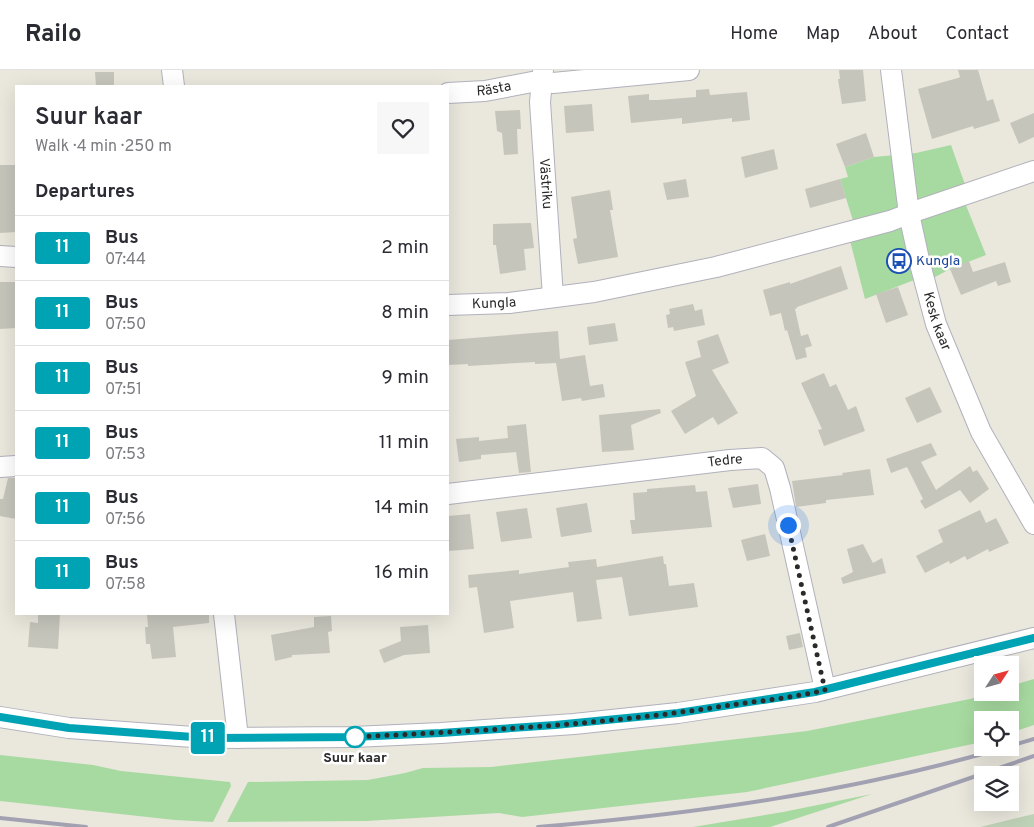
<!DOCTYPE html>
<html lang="en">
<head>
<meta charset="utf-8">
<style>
	body { margin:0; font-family:Overpass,sans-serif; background:#f7f7f7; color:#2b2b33; height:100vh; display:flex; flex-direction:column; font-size:19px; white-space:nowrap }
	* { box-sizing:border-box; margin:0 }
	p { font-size:16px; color:#7c7c81 }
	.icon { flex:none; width:28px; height:28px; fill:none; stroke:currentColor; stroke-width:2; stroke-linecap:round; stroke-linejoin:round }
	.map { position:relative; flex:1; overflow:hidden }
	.side { position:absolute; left:15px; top:15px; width:434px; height:530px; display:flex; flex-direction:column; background:#fff; border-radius:0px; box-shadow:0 5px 20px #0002 }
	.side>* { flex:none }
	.badge { padding:0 10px; border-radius:4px; font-size:18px; line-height:32px }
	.needle { width:32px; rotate:54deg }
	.controls { position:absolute; left:974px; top:586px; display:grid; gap:10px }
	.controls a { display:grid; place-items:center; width:45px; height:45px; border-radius:0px; background:#fff; box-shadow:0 5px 20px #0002; font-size:25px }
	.you { position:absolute; width:25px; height:25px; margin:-12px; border:4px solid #fff; border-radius:50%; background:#1a73e8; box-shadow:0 0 0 8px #1a73e833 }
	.map>.badge { position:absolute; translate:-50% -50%; box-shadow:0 0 0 2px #fff }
	h2 { padding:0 20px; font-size:19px; line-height:45px }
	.round { display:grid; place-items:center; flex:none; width:52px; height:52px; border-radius:0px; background:#f7f7f7 }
	.overview { display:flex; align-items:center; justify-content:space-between; height:85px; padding:0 20px }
	h1 { font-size:24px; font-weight:600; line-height:38px }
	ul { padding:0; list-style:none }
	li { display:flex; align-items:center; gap:15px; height:65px; padding:0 20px; border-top:1px solid #e1e1e2 }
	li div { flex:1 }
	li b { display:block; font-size:19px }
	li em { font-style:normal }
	li .badge { min-width:55px; font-weight:700; text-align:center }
	header { display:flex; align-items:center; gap:30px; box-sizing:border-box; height:70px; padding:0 25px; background:#fff; border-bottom:1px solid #e1e1e2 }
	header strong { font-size:24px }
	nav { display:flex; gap:28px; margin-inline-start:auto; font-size:18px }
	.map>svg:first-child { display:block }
	.green { fill:#a7daa0 }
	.cemetery { fill:#bed2b7 }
	.building { fill:#c6c5bc }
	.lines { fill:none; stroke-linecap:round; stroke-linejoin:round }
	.minor-casing { stroke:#b1b1bc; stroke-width:22 }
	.minor { stroke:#fff; stroke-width:20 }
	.rail { stroke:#a2a1b2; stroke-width:4 }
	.line-casing { stroke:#fff; stroke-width:11 }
	.line { stroke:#00a3b4; stroke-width:8 }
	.walk { stroke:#2a2a2a; stroke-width:5; stroke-dasharray:0 9 }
	.stop-dot { fill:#fff; stroke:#00a3b4; stroke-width:2.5 }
	.labels { text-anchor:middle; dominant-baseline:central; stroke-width:5; stroke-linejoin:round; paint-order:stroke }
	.street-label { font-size:14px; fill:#2a2a2a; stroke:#fff }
	.transit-label { font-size:14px; fill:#164399; stroke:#fff; text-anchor:start }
	.stop-label { font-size:14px; font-weight:bold; fill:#2a2a2a; stroke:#fff }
</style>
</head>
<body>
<header>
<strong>Railo</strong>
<nav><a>Home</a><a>Map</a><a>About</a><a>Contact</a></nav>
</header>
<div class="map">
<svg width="1034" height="757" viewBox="0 0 1034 757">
	<rect width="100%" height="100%" fill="#eae7dd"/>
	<!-- green -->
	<g class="green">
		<polygon points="951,75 967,120 961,123 986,185 950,199 924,213 922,207 865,229 847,159 855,157 840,109 848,107 845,97 874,87 916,83"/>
		<polygon points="1034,609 1034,655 1010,663 1010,650 982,650 982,672 747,722 522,747 499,743 366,751 227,752 248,712 368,710 405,703 423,698 491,697 807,661 970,629 990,623 1010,622 1010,616"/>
		<polygon points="0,685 93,695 121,701 230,712 231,716 213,752 175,750 0,731"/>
		<polygon points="872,724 770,757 693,757 783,742"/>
	</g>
	<!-- cemetery -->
	<polygon class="cemetery" points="1034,744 1034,757 980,757"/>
	<!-- building -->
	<g class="building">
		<polygon points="839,0 863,0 866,31 842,34 838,9 840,9"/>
		<polygon points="958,0 978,0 987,31 993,29 1000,51 974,59 973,56 932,69 918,19 958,8 960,7"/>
		<polygon points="95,2 114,2 114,16 96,16"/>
		<polygon points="709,19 710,25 747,22 750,50 732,52 732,48 682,54 682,48 631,53 628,26 649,24 649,30 658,30 696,27 696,20"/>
		<polygon points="592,34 594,61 566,63 564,36"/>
		<polygon points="520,40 521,59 517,59 518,84 504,85 502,63 497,61 495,41"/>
		<polygon points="1034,43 1034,67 1019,74 1010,53"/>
		<polygon points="866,63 874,87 845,97 836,74"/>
		<polygon points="774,79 778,99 745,108 741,87"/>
		<polygon points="0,95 15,95 16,162 0,163"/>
		<polygon points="686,109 689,127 667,130 663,113"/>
		<polygon points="840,109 846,128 810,138 805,119"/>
		<polygon points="610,120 613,140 610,140 618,187 578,194 573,169 577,168 571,127"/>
		<polygon points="531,153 534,178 524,179 526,200 500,204 496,175 493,175 493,154"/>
		<polygon points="969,191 973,202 1005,192 1011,212 998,216 996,211 961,225 950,199"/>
		<polygon points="841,196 848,219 797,237 797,238 795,239 801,266 808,264 812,276 805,278 807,287 796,290 787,260 785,261 781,243 770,246 763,220 790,212 790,214"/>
		<polygon points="0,212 16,212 16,258 0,259"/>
		<polygon points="898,217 908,245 886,253 876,224"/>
		<polygon points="693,234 695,241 702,239 705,255 674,261 673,257 668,258 666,245 670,244 669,239"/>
		<polygon points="615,253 618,271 589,275 587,257"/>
		<polygon points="558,261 560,289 585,285 590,316 603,314 605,327 582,331 581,328 562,331 556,293 535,294 535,292 468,296 468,294 448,295 448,270"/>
		<polygon points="718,264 729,293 712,300 738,343 718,355 713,347 685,364 671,341 696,326 685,292 701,287 697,271"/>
		<polygon points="824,303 830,317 836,314 848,340 856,336 865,361 824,376 818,360 822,359 801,313"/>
		<polygon points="930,317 942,342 917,353 905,328"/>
		<polygon points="660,339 661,343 631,355 634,380 602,382 599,345"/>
		<polygon points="526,354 531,402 519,403 516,382 481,385 481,389 459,392 456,369 479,367 479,371 508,368 507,356"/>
		<polygon points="931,373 937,385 921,392 936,420 970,396 973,402 977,400 989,419 970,433 960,420 925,439 920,431 923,429 907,397 891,403 886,389"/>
		<polygon points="870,399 874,425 826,430 826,433 796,437 792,411 843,405 842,403"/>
		<polygon points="8,408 16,408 16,449 0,446 0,429 3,429"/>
		<polygon points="758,414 761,434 733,438 728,418"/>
		<polygon points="695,415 696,422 707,421 712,457 632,464 630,450 635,450 633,423 647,422 647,419"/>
		<polygon points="587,433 592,462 561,467 556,438"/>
		<polygon points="527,438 532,468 501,472 496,442"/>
		<polygon points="980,440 986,453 996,448 1009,473 989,482 988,479 967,490 965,486 950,494 949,491 925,503 916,486 943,472 938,460"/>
		<polygon points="470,444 474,479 448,481 448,446"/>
		<polygon points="765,464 770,486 747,491 741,470"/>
		<polygon points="863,474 873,493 882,488 886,503 843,514 841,508 853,502 847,479"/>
		<polygon points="663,486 664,494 666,494 669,516 694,513 698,537 629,546 622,507 596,510 602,549 577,552 573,522 510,531 514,558 484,563 477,517 469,518 468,505 519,500 519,504 569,497 568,492 596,489 597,497"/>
		<polygon points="38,544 60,544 58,579 28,577 30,552 38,553"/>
		<polygon points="147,544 209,544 209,553 173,557 176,587 152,589 150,574 146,574 145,557 148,557"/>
		<polygon points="331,546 332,561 328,562 330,583 292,585 292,587 275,591 271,565 314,557 314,547"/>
		<polygon points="428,555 430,583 404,585 384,593 379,580 401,571 400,557"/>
		<polygon points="800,563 803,577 789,580 786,566"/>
	</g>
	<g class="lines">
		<defs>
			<g id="minor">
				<polyline points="172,0 174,16"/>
				<path id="s1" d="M543,0L540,32L553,227"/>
				<path id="s2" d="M891,0L909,144L920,194L936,254L981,362L1034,454"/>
				<path id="s3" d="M448,23L485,21L532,12L553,13L689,0"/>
				<polyline points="0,186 16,187"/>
				<path id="s4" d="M448,235L509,233L594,222L716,197L890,151L919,140L1034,101"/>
				<polyline points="0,397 16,396"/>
				<path id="s5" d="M448,424L730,390L762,388L774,398L780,418L825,619"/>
				<polyline points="224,544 238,668"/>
				<polyline points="0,647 69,658 207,668 353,667 441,663 574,654 678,643 815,622 1034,568"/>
			</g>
		</defs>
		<!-- minor casing -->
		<use href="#minor" class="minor-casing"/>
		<!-- minor -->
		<use href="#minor" class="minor"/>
		<!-- rail -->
		<g class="rail">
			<polyline points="1010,676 1034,669"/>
			<polyline points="0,748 86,757"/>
			<path d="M538,757C694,744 853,722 1003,678"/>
			<polyline points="828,757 1034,686"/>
		</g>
	</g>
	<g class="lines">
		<defs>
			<polyline id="line" points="0,647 69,658 207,668 353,667 441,663 555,655 678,643 815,622 1034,568"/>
		</defs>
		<!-- line casing -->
		<use href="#line" class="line-casing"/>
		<!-- line -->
		<use href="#line" class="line"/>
		<!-- walk -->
		<path class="walk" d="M355,667H353C477,661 601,655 724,636C757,631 792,628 825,620L788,455"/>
	</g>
	<!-- icons -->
	<defs>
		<symbol id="bus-ring" viewBox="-11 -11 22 22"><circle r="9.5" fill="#fff" stroke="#1a4fb4" stroke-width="1.5"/><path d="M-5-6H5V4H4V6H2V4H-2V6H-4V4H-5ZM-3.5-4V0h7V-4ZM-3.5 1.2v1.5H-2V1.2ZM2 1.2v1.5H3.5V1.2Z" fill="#1a4fb4"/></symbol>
	</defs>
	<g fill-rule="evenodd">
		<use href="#bus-ring" x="885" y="177" width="28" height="28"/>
	</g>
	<!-- markers -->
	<circle class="stop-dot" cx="355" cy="667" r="10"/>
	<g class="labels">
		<!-- street labels -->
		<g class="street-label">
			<text stroke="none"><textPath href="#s3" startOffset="46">Rästa</textPath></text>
			<text stroke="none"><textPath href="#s1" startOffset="114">Västriku</textPath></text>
			<text stroke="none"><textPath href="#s4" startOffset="46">Kungla</textPath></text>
			<text stroke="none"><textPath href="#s2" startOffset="256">Kesk kaar</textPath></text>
			<text stroke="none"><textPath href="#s5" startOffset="279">Tedre</textPath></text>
		</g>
		<!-- transit labels -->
		<g class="transit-label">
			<text x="916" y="191">Kungla</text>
		</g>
		<!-- stop labels -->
		<g class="stop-label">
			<text x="355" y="688">Suur kaar</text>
		</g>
	</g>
</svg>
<div class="controls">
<a><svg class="needle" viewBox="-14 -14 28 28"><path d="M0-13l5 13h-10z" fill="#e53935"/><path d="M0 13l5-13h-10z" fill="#7c7c81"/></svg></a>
<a><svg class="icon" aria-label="locate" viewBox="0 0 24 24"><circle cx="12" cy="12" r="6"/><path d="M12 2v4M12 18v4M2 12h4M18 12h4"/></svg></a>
<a><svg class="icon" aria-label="layers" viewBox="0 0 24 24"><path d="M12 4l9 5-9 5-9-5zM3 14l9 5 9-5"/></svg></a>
</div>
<div class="you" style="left:788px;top:455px"></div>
<b class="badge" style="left:208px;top:668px;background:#00a3b4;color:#fff">11</b>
<section class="side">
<div class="overview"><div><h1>Suur kaar</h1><p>Walk · 4 min · 250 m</p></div><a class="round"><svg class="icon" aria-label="heart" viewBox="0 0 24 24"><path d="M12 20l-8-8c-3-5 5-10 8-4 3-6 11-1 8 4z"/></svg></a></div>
<h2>Departures</h2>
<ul>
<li><span class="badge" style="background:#00a3b4;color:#fff">11</span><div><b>Bus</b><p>07:44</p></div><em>2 min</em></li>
<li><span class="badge" style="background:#00a3b4;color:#fff">11</span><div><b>Bus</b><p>07:50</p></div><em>8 min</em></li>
<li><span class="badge" style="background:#00a3b4;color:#fff">11</span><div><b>Bus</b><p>07:51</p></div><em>9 min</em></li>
<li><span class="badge" style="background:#00a3b4;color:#fff">11</span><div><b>Bus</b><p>07:53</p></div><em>11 min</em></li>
<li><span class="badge" style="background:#00a3b4;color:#fff">11</span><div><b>Bus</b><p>07:56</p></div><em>14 min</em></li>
<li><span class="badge" style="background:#00a3b4;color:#fff">11</span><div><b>Bus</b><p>07:58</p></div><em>16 min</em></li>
</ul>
</section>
</div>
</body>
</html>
